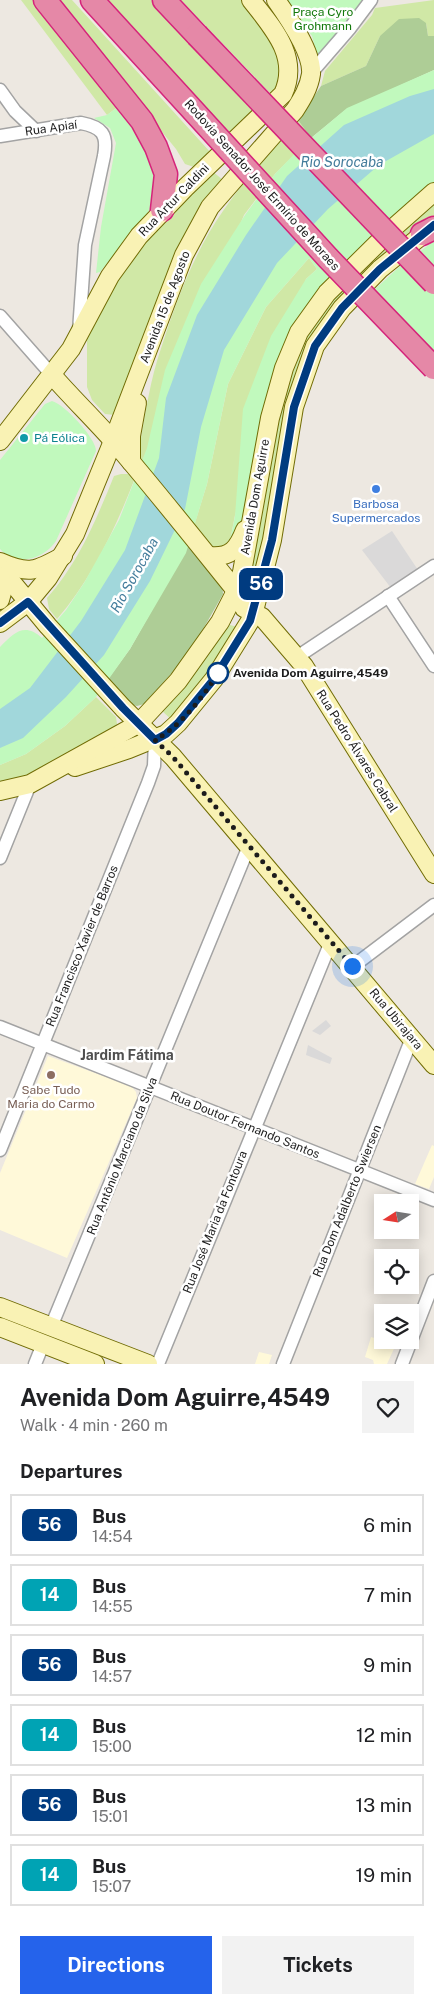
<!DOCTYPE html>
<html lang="en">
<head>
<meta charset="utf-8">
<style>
	body { margin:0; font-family:"Public Sans",sans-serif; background:#f2f2f2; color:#202124; height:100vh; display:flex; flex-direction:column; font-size:19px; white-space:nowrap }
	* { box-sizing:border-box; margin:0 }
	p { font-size:16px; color:#757577 }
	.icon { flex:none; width:28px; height:28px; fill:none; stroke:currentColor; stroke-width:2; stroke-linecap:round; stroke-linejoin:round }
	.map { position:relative; height:1364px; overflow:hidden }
	.details { display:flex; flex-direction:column; background:#fff; flex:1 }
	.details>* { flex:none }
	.badge { padding:0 10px; border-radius:8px; font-size:18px; line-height:32px }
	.needle { width:32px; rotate:258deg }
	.fabs { position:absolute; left:374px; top:1194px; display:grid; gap:10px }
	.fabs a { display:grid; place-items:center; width:45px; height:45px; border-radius:0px; background:#fff; box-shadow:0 2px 12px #0003; font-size:25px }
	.you { position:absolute; width:25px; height:25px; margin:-12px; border:4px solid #fff; border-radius:50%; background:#1a73e8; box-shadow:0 0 0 8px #1a73e833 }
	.map>.badge { position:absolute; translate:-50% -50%; box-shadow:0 0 0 2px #fff }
	h2 { padding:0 20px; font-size:19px; line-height:45px }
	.round { display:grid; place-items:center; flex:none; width:52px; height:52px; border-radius:0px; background:#f2f2f2 }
	.overview { display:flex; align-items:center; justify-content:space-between; height:85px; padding:0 20px }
	h1 { font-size:24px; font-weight:700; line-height:38px }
	.button { display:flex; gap:10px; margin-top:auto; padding:10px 20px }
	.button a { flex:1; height:58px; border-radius:0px; background:#2563eb; color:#fff; font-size:20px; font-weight:700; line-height:58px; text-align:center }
	.button a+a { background:#f2f2f2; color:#202124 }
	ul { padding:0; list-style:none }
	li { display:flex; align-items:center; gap:15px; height:62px; margin:0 10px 8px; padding:0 10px; border:2px solid #e0e0e0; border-radius:0px }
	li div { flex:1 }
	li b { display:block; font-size:19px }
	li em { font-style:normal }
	li .badge { min-width:55px; font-weight:700; text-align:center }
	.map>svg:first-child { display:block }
	.residential { fill:#dad9d9 }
	.education { fill:#fff9d9 }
	.grass { fill:#d0e8a6 }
	.forest { fill:#aecd96 }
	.park { fill:#c1f9bd }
	.water { fill:#a1d7db }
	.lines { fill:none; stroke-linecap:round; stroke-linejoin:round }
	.street-casing { stroke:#a3a3a3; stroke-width:15 }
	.secondary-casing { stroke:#716c05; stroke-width:20 }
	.highway-casing { stroke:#d5247b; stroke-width:25 }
	.street { stroke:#fff; stroke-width:12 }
	.secondary { stroke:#f9f2b4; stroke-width:18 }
	.highway { stroke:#e588a7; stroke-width:22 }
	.highway-bridge-casing { stroke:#d5247b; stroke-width:25; stroke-linecap:butt }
	.highway-bridge { stroke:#e588a7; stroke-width:22 }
	.line-casing { stroke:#fff; stroke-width:11 }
	.line { stroke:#003b80; stroke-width:8 }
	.walk { stroke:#1c1c1c; stroke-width:5; stroke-dasharray:0 9 }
	.culture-dot { fill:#0f9aa8; stroke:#fff; stroke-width:2 }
	.shop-dot { fill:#3f7fe0; stroke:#fff; stroke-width:2 }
	.stop-dot { fill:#fff; stroke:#003b80; stroke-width:2.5 }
	.education-dot { fill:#8d6e63; stroke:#fff; stroke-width:2 }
	.labels { text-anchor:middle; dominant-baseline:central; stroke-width:5; stroke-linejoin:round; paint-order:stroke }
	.park-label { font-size:12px; fill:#12780b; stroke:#fff }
	.street-label { font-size:12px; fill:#1c1c1c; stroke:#fff }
	.culture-label { font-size:12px; fill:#0d838f; stroke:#fff; text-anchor:start }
	.shop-label { font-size:12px; fill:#366cbe; stroke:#fff }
	.stop-label { font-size:12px; font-weight:bold; fill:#1c1c1c; stroke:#fff; text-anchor:start }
	.education-label { font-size:12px; fill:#785e54; stroke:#fff }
	.water-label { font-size:14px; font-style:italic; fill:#437c9b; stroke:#fff }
	.neighbourhood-label { font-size:14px; font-weight:bold; fill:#4f4f4f; stroke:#fff }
</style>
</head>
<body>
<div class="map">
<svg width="434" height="1364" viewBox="0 0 434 1364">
	<rect width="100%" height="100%" fill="#ede8e1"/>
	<!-- residential -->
	<g class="residential">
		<polygon points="392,531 418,570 391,588 362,550"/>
		<polygon points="326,1020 331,1026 320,1035 312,1031"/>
		<polygon points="308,1045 332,1058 330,1064 306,1055"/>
	</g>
	<!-- education -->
	<g class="education">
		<polygon points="48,1056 131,1086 136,1092 137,1098 67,1258 0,1230 0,1173"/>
		<polygon points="432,1145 434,1146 434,1177 429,1189 415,1184"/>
		<polygon points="381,1332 382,1340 398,1340 387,1364 374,1364 373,1360 365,1357 371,1337 378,1339"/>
		<polygon points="259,1352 272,1355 269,1364 255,1364"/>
	</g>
	<!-- grass -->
	<g class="grass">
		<polygon points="21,0 38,0 123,103 107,115"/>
		<polygon points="54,0 72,0 211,153 203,162 194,167 185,164 176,149"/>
		<polygon points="104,0 152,0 258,113 232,136"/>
		<path d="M181,0H242C253,15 281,47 282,66C283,77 277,86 271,94Z"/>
		<polygon points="434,0 434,36 428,36 426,23 380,36 366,66 321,86 325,71 372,15 375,8"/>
		<path d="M298,120L311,138L275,174L244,215L142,462L138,454C144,424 148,391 157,361C173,310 192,255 223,211C245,179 272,150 298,120Z"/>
		<polygon points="212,171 223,180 194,219 168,273 115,415 105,414 92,400 87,387 87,336 107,295 157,225"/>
		<polygon points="434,199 434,218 315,342 256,577 250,575 277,415 303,338 335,294"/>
		<polygon points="309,258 317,269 306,279 235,515 229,546 222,551 211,547 194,526 207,484 228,384 266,307"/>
		<path d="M121,474H132L135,478C116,527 92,579 57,619L49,609L47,598C79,562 96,520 114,476Z"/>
		<polygon points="230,625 238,627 240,630 174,722 161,710 226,627"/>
		<path d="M96,697L116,717L117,724C106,735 94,741 81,748C55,763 29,776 0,784V765L26,754L65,726Z"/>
	</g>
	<!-- forest -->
	<g class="forest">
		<polygon points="419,18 426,23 428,36 434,36 434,70 344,111 311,138 298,120 321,86 366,66 380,36 399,19"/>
		<polygon points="189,544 222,582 223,594 189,654 144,704 137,706 132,705 108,679 130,649"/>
	</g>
	<!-- park -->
	<g class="park">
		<polygon points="286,0 367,0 317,55 312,36"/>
		<path d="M434,70V183C390,219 347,256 312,301L243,526L229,546L235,516L243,409L271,336L306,279L317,269L309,258L266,307L228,384L207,484L186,553L130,649L96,697L65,726L26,754L0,765V647C14,633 24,622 42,638L66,610L84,583L119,520L147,448L165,370L201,284L245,215L275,174L303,145L347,108Z"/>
		<polygon points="123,103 159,166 157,201 100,272 96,273 101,227 116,143 110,128 94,118 107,115"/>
		<polygon points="434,241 434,355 373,291 398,268"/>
		<path d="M52,401C64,404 96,438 96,451L56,541C43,560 16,567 0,549V460L45,404Z"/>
	</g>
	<!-- water -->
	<polygon class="water" points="434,89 434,134 379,165 328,209 277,263 224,350 201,427 185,509 150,581 104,655 66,697 23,738 0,748 0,709 30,688 81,621 125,550 159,458 166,398 197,315 246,235 287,176 344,125 410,96"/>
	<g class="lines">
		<defs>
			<g id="street">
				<polyline points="311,73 350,28 371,0"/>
				<polyline points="0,90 15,111 36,131"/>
				<path d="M0,136L81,123C102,127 108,134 104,156L85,245L79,331"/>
				<polyline points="0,316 52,375"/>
				<polyline points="388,596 434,666"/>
				<polyline points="297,657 434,566"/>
				<polyline points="0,858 30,784"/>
				<polyline points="352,967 434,905"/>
				<polyline points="0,1027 434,1200"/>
				<polyline points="0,1150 148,783 154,766 155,740"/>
				<polyline points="51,1327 249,846"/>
				<polyline points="35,1364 43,1344"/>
				<polyline points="158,1364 328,949 332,942"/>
				<polyline points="283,1364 412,1038"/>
				<polyline points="402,1364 434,1281"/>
			</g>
			<g id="secondary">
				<path d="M52,375C72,398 94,419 115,443C158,493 199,545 241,597"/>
				<path d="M0,441L71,349L110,276L139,236L185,188L283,94C300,57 273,28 251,0"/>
				<polyline points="131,462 131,436 137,403"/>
				<path d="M210,556C231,558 238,548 245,530"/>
				<path d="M0,562C29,575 36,571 63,556"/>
				<polyline points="0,568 48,626 123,708 173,757 434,1065"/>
				<polyline points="0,576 3,589 0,600"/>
				<polyline points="244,608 262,617 304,666 434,874"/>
				<path d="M0,623L28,602L48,578L75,534L113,441L184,255L210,207L295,110C302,99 309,88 311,74C313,53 288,17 276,0"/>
				<polyline points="75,767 129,749 166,734 178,723 214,679 250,621 254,611 272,540 294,407 315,346 342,308 380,269 432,227"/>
				<polyline points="0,791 30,784 138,724 178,681 220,622 236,591 242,572 270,418 284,368 299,332 327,293 391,230 434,192"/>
				<polyline points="0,1307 148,1364"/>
				<polyline points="0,1327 95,1364"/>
			</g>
			<g id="highway">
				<polyline points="45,0 142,121 156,147 166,174 162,210"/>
				<polyline points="92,0 156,70"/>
				<polyline points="164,0 197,35"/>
				<polyline points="422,234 434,228"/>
			</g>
		</defs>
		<!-- street casing -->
		<use href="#street" class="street-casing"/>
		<!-- secondary casing -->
		<use href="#secondary" class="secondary-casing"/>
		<!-- highway casing -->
		<use href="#highway" class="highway-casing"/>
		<!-- street -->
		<use href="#street" class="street"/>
		<!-- secondary -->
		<use href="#secondary" class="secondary"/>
		<!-- highway -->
		<use href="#highway" class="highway"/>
		<defs>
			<g id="highway-bridge">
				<polyline points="197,35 434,283"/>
				<polyline points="156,70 328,258 434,368"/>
			</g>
		</defs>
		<!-- highway-bridge casing -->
		<use href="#highway-bridge" class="highway-bridge-casing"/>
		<!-- highway-bridge -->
		<use href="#highway-bridge" class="highway-bridge"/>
	</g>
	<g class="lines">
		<defs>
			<polyline id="line" points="0,623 28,602 123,708 155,740 166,734 178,723 214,679 250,621 272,540 294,407 315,346 342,308 380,269 434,225"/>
		</defs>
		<!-- line casing -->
		<use href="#line" class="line-casing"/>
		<!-- line -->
		<use href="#line" class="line"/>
		<!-- walk -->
		<path class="walk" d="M218,673L222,667C205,694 183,725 155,740L173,757L352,966"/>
	</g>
	<!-- markers -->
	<circle class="culture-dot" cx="24" cy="438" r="5"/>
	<circle class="shop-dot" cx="376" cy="489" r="5"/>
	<circle class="stop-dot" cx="218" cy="673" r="10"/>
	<circle class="education-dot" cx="51" cy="1075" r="5"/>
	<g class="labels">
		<!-- park labels -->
		<g class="park-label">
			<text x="323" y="12">Praça Cyro<tspan x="323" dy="14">Grohmann</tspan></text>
		</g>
		<!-- street labels -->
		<g class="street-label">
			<text transform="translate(51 128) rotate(-8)">Rua Apiaí</text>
			<text transform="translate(262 185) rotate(48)">Rodovia Senador José Ermírio de Moraes</text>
			<text transform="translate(174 200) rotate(-46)">Rua Artur Caldini</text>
			<text transform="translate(165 307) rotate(-69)">Avenida 15 de Agosto</text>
			<text transform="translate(255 497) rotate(-80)">Avenida Dom Aguirre</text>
			<text transform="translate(357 751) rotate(58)">Rua Pedro Álvares Cabral</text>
			<text transform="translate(82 946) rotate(-68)">Rua Francisco Xavier de Barros</text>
			<text transform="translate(396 1019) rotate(50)">Rua Ubirajara</text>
			<text transform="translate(245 1125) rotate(22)">Rua Doutor Fernando Santos</text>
			<text transform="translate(122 1156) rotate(-68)">Rua Antônio Marciano da Silva</text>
			<text transform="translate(347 1201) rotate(-68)">Rua Dom Adalberto Swiersen</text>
			<text transform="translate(215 1222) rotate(-68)">Rua José Maria da Fontoura</text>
		</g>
		<!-- culture labels -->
		<g class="culture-label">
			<text x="34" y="438">Pá Eólica</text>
		</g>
		<!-- shop labels -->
		<g class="shop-label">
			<text x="376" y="504">Barbosa<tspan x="376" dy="14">Supermercados</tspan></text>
		</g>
		<!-- stop labels -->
		<g class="stop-label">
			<text x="233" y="673">Avenida Dom Aguirre,4549</text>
		</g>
		<!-- education labels -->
		<g class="education-label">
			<text x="51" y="1090">Sabe Tudo<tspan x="51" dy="14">Maria do Carmo</tspan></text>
		</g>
		<!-- water labels -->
		<g class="water-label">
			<text x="342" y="162">Rio Sorocaba</text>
			<text transform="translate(134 575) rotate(-61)">Rio Sorocaba</text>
		</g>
		<!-- neighbourhood labels -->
		<g class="neighbourhood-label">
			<text x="127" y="1055">Jardim Fátima</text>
		</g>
	</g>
</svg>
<div class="fabs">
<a><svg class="needle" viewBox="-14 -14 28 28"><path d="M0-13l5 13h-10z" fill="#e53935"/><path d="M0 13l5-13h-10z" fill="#757577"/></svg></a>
<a><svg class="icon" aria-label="locate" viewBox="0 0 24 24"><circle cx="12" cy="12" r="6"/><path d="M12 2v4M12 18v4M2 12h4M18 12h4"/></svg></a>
<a><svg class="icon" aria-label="layers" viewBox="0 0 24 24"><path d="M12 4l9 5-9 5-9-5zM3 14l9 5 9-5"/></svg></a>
</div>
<div class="you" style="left:352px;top:966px"></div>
<b class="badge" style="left:261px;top:584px;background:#003b80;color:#fff">56</b>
</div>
<section class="details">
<div class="overview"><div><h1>Avenida Dom Aguirre,4549</h1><p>Walk · 4 min · 260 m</p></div><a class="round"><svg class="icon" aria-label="heart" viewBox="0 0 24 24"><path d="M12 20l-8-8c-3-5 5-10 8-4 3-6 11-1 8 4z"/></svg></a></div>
<h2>Departures</h2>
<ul>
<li><span class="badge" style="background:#003b80;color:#fff">56</span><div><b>Bus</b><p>14:54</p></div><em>6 min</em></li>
<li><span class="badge" style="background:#00a3b4;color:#fff">14</span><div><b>Bus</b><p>14:55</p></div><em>7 min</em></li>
<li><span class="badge" style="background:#003b80;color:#fff">56</span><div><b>Bus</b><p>14:57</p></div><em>9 min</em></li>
<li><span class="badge" style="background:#00a3b4;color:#fff">14</span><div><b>Bus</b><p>15:00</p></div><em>12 min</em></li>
<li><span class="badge" style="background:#003b80;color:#fff">56</span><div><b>Bus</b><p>15:01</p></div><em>13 min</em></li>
<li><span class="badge" style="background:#00a3b4;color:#fff">14</span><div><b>Bus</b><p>15:07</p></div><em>19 min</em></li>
</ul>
<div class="button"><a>Directions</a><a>Tickets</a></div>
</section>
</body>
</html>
